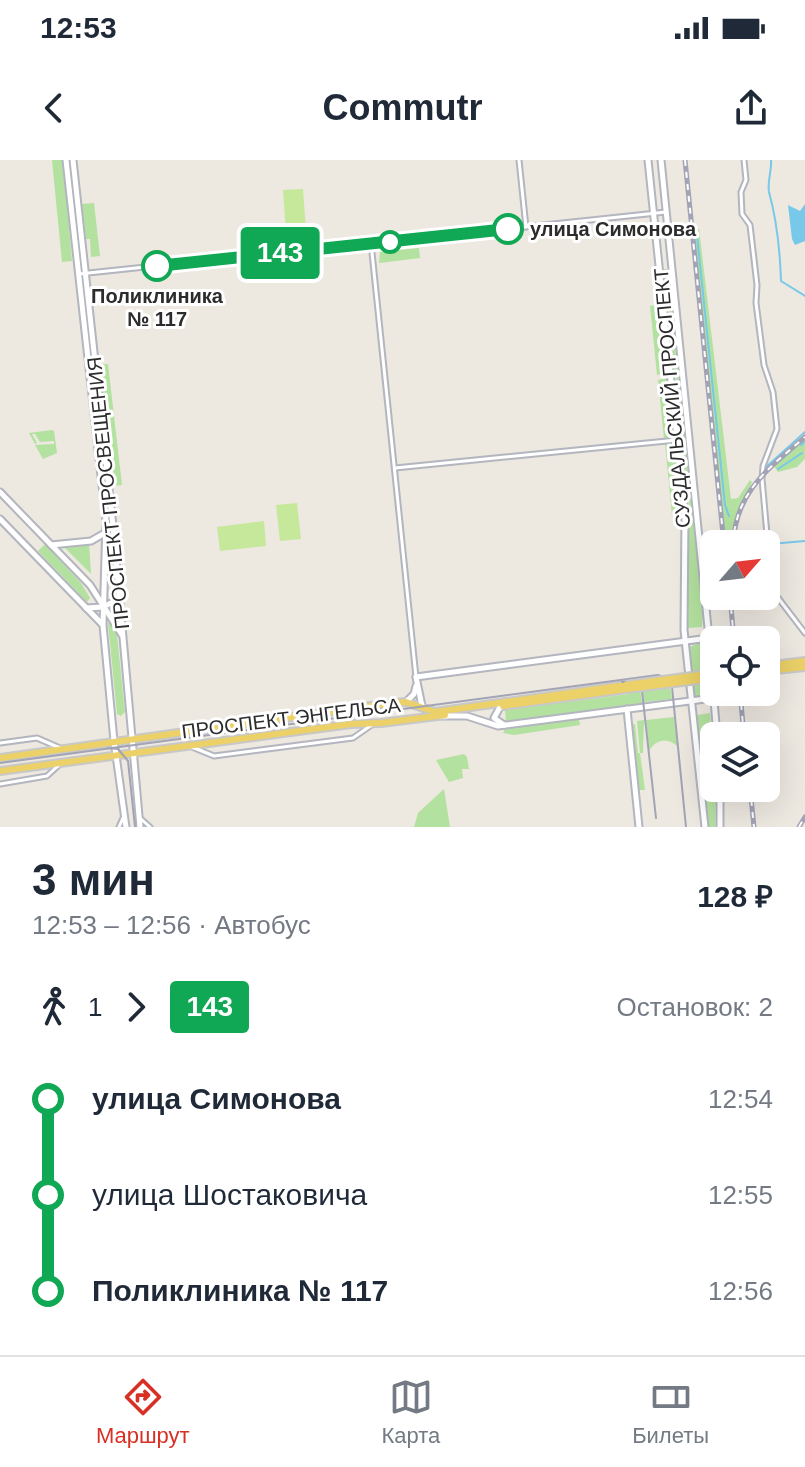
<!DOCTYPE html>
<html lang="ru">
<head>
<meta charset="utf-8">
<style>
	body { margin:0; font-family:Arial,sans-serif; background:#f6f6f7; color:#1f2937; height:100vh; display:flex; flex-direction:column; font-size:30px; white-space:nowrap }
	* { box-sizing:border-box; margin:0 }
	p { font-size:26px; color:#747a83 }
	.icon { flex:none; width:44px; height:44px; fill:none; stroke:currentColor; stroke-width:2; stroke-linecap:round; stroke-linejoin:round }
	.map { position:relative; height:667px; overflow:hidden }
	.side { display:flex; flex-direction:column; background:#fff; flex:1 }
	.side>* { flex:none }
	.badge { padding:0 16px; border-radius:6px; font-size:28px; line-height:52px }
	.needle { width:52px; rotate:62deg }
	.controls { position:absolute; left:700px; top:370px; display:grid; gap:16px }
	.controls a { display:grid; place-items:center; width:80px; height:80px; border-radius:12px; background:#fff; box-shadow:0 8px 32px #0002; font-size:40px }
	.map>.badge { position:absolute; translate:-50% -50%; box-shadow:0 0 0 4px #fff }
	.legs { display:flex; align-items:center; gap:12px; height:88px; padding:0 32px; font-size:26px }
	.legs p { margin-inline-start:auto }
	.headline { display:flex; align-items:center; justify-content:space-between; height:136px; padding:0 32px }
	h1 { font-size:44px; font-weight:800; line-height:60px }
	ul { padding:0 32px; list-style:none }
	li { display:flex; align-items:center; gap:28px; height:96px; font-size:30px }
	li i { display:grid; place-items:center; width:12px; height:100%; margin:0 10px; background:currentColor }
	li i::after { content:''; width:20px; height:20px; margin:-10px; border:6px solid; border-radius:50%; background:#fff }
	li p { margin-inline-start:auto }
	li:first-child i { background:linear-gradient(#0000 50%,currentColor 0) }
	li:last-child i { background:linear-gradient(currentColor 50%,#0000 0) }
	.status { display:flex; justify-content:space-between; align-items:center; height:56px; padding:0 40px; background:#fff; direction:ltr }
	.status svg { height:22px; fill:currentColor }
	header { display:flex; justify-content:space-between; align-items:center; height:104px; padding:0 32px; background:#fff; font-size:36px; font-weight:800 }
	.menu { display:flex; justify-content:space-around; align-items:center; height:112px; border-top:2px solid #e0e1e3; background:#fff; font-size:22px; color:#747a83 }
	.menu a { display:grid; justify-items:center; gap:4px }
	.menu .active { color:#d93025 }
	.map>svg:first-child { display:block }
	.green { fill:#b3e19f }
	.pitch { fill:#c5e89b }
	.water { fill:#78c8ea }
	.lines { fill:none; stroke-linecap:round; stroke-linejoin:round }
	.stream { stroke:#78c8ea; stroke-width:2 }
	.street-casing { stroke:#b3b5bf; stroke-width:7 }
	.secondary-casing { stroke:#b3b5bf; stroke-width:9 }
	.primary-casing { stroke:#c8c8c8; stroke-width:10 }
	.street { stroke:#fff; stroke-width:3 }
	.secondary { stroke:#fff; stroke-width:5 }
	.primary { stroke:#ebd167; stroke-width:6 }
	.tram { stroke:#a2a4b6; stroke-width:2 }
	.rail-casing { stroke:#a2a4b6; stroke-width:5 }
	.rail { stroke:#fff; stroke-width:2; stroke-dasharray:6; stroke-linecap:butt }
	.primary-bridge-casing { stroke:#c8c8c8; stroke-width:10; stroke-linecap:butt }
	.primary-bridge { stroke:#ebd167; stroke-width:6 }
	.line-1-casing { stroke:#fff; stroke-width:18 }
	.line-1 { stroke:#10a855; stroke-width:12 }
	.stop-1-dot { fill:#fff; stroke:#10a855; stroke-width:4 }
	.labels { text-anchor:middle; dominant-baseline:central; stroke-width:6; stroke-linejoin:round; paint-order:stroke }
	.stop-label { font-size:20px; font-weight:bold; fill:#2c2c2c; stroke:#fff; text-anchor:start }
	.street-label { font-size:20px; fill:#2c2c2c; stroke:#fff }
</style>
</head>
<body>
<div class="status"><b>12:53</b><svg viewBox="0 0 49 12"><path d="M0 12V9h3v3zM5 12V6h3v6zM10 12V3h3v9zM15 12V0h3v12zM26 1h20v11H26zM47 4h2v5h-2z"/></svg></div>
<header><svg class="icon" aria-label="back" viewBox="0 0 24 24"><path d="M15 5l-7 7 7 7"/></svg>Commutr<svg class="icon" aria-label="share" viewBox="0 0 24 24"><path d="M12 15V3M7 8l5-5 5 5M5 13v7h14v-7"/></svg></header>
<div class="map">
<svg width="805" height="667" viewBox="0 0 805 667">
	<rect width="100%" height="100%" fill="#ede8e0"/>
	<!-- green -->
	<g class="green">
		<polygon points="52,0 63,0 72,101 62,102"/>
		<polygon points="94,43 100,96 91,97 90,79 86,79 82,44"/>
		<polygon points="699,69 731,339 738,338 750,320 752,322 733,365 730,384 726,384 694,70"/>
		<polygon points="419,88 420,98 379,103 380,92"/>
		<polygon points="664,109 667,109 703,457 702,467 687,468 689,345"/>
		<polygon points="658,145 667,213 657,215 650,146"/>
		<polygon points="108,204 122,325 112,326 99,205"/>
		<polygon points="668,218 674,275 664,279 658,220"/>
		<polygon points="52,270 54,271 57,293 43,299 35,285 54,284 54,281 40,282 35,274 32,274 37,283 35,284 29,273"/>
		<polygon points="805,280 805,299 797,307 778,312 774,306"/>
		<polygon points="671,282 675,286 681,352 672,355 665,283"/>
		<polygon points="89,383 91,414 65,388"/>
		<polygon points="45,384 81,423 90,438 87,442 38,391"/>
		<polygon points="111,462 117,475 125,552 121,556 117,554 108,463"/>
		<polygon points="701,482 703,484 708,532 706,536 697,537 694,534 690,487"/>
		<path d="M653,516C668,515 671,526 672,539L644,542L642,528L632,519Z"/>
		<polygon points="628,522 640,528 642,543 506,563 505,550 629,534"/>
		<polygon points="710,553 716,628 715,667 708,667 697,555"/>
		<path d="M674,557L678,587C668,577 656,579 649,591L646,560Z"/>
		<polygon points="579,559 580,565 514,575 503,573 505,569"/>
		<polygon points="644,560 643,593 640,593 645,630 638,630 632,565 635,564 638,593 640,593 637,561"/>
		<polygon points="464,594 467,597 469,609 462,609 463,618 449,622 436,600"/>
		<polygon points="444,629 450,667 414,667 418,653"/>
	</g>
	<!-- pitch -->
	<g class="pitch">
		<polygon points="303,29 306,71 286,73 283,30"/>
		<polygon points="297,343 301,379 280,381 276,345"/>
		<polygon points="264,361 266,386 220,391 217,367"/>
	</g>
	<!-- water -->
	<polygon class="water" points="805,44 805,81 795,85 792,79 788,45 800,51"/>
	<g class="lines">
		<!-- stream -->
		<g class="stream">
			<path d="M771,0C772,11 767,21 769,32C777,61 780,90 781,121L805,136"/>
			<polyline points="697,76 725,345 729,356"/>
			<polyline points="801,285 805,281"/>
			<polyline points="765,308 805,272"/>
			<polyline points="778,309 802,293"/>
			<polyline points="765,332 773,418"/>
			<polyline points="770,384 805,381"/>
			<polyline points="774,426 783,442"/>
		</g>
		<defs>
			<g id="street">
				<polyline points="519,0 526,67"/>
				<polyline points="744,0 746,20 741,32 742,54 750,65 757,125 756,143 764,205 773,232 777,269 763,306 762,319 772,430 805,473"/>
				<polyline points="371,83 416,517"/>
				<polyline points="79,114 666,52"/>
				<polyline points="395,308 677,280"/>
				<polyline points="0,583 37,578 60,588"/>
				<polyline points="192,587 214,596 353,578 373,564"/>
				<polyline points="0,624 47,616 59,605"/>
				<polyline points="141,659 150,667"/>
				<polyline points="119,667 123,658"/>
			</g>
			<g id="secondary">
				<polyline points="66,0 106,361 103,465 114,581 126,667"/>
				<polyline points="73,0 113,366 140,667"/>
				<polyline points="648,0 685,356 684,470 705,667"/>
				<polyline points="661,0 708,468 717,576"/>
				<polyline points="0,332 90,425 122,475"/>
				<polyline points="0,359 102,464"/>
				<polyline points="51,385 91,381 105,373"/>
				<polyline points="86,448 103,447 119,439"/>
				<polyline points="416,517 709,478"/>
				<polyline points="416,517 422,546"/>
				<polyline points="406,542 414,534 416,526"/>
				<polyline points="500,547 494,558 504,565"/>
				<polyline points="627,549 639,667"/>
				<polyline points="442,556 467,556 498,566 713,538"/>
				<polyline points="720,667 720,628"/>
			</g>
			<g id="primary">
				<polyline points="766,506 805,501"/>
				<polyline points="766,511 805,507"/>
				<polyline points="503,546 627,529"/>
				<polyline points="0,598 378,545 406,542 435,552 626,525"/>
				<polyline points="0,611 351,564 381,563 445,555"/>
			</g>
		</defs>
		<!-- street casing -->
		<use href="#street" class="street-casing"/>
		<!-- secondary casing -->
		<use href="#secondary" class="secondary-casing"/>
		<!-- primary casing -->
		<use href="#primary" class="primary-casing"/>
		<!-- street -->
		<use href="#street" class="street"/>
		<!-- secondary -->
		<use href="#secondary" class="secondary"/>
		<!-- primary -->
		<use href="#primary" class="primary"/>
		<!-- tram -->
		<g class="tram">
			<polyline points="622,522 636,522 642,531 656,658"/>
			<polyline points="108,588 118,589 128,601 135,667"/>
			<polyline points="0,603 658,515 666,518 672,527 686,667"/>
		</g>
		<defs>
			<g id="rail">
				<polyline points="685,0 724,384"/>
				<path d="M733,384C736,331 768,309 805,277"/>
				<polyline points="730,436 734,480"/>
				<polyline points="740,532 744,576"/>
				<polyline points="750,628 754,667"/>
				<polyline points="799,667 805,657"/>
			</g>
		</defs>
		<!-- rail casing -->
		<use href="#rail" class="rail-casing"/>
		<!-- rail -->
		<use href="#rail" class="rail"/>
		<defs>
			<g id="primary-bridge">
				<polyline points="626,525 714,513"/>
				<polyline points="627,529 714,518"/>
			</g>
		</defs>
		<!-- primary-bridge casing -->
		<use href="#primary-bridge" class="primary-bridge-casing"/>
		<!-- primary-bridge -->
		<use href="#primary-bridge" class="primary-bridge"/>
	</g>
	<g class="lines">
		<defs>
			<polyline id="line-1" points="157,106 508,69"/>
		</defs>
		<!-- line-1 casing -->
		<use href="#line-1" class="line-1-casing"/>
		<!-- line-1 -->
		<use href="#line-1" class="line-1"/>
	</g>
	<!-- markers -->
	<g class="stop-1-dot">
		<circle cx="508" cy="69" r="14"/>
		<circle cx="390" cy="82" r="10"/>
		<circle cx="157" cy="106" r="14"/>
	</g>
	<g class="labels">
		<!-- stop labels -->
		<g class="stop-label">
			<text x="530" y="69">улица Симонова</text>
			<text x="157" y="136" text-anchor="middle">Поликлиника<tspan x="157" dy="23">№ 117</tspan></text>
		</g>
		<!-- street labels -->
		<g class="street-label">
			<text transform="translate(672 238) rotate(-95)">СУЗДАЛЬСКИЙ ПРОСПЕКТ</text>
			<text transform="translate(108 333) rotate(-96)">ПРОСПЕКТ ПРОСВЕЩЕНИЯ</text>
			<text transform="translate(291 558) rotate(-7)">ПРОСПЕКТ ЭНГЕЛЬСА</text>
		</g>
	</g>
</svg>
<div class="controls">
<a><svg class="needle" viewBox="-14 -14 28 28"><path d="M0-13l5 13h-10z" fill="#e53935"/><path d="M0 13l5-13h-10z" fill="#747a83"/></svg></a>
<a><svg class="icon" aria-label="locate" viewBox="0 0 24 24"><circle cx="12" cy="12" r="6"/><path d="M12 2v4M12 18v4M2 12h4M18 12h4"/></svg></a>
<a><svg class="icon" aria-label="layers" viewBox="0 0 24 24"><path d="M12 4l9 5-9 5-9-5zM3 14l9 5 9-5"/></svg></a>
</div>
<b class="badge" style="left:280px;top:93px;background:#10a855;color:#fff">143</b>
</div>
<section class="side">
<div class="headline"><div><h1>3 мин</h1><p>12:53 – 12:56 · Автобус</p></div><b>128 ₽</b></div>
<div class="legs"><svg class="icon" aria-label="walk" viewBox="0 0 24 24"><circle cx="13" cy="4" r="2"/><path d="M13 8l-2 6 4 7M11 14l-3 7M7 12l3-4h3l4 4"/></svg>1<svg class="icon" aria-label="forward" viewBox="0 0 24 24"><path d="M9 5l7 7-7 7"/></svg><b class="badge" style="background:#10a855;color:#fff">143</b><p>Остановок: 2</p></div>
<ul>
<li><i style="color:#10a855"></i><b>улица Симонова</b><p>12:54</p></li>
<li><i style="color:#10a855"></i><span>улица Шостаковича</span><p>12:55</p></li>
<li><i style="color:#10a855"></i><b>Поликлиника № 117</b><p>12:56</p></li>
</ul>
</section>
<nav class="menu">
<a class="active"><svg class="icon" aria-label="directions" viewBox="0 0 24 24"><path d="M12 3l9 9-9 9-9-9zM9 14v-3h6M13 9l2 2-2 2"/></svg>Маршрут</a>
<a><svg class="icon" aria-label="map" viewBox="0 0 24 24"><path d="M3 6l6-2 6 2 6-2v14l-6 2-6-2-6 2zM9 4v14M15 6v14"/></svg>Карта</a>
<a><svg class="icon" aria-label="tickets" viewBox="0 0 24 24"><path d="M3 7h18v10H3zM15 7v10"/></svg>Билеты</a>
</nav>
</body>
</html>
